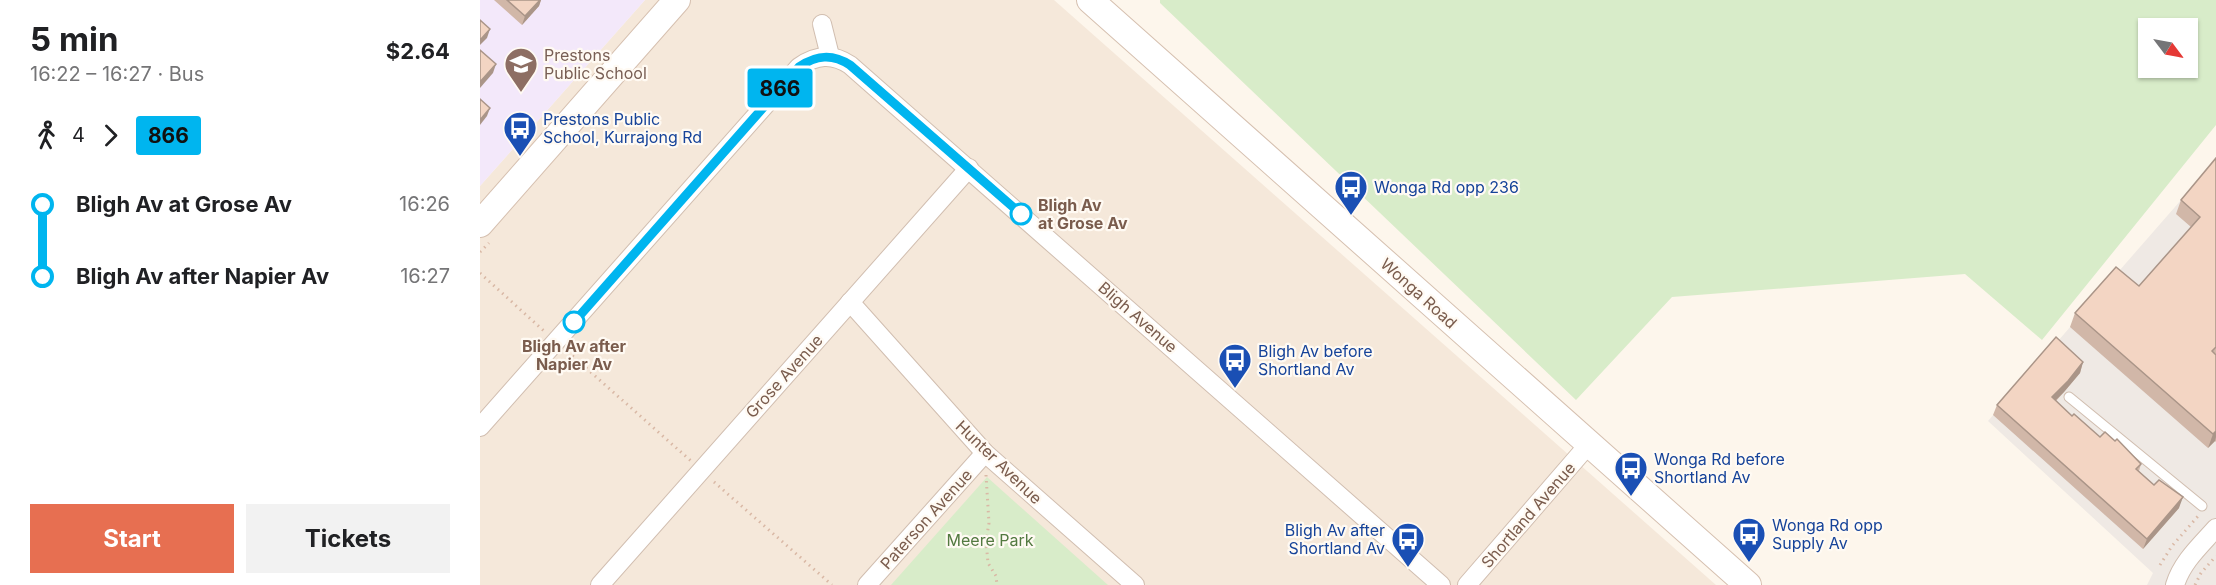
<!DOCTYPE html>
<html lang="en">
<head>
<meta charset="utf-8">
<style>
	body { margin:0; font-family:Inter,sans-serif; background:#f2f2f2; color:#202124; height:100vh; display:flex; flex-direction:column; font-size:22px; white-space:nowrap }
	* { box-sizing:border-box; margin:0 }
	p { font-size:20px; color:#757577 }
	.icon { flex:none; width:33px; height:33px; fill:none; stroke:currentColor; stroke-width:2; stroke-linecap:round; stroke-linejoin:round }
	.map { position:relative; flex:1; overflow:hidden }
	.drawer { display:flex; flex-direction:column; background:#fff; width:480px }
	.drawer>* { flex:none }
	.badge { padding:0 12px; border-radius:4px; font-size:21px; line-height:39px }
	.needle { width:39px; rotate:122deg }
	.tools { position:absolute; left:1658px; top:18px; display:grid; gap:12px }
	.tools a { display:grid; place-items:center; width:60px; height:60px; border-radius:0px; background:#fff; box-shadow:0 2px 4px #0004; font-size:30px }
	.map>.badge { position:absolute; translate:-50% -50%; box-shadow:0 0 0 3px #fff }
	.legs { display:flex; align-items:center; gap:9px; height:66px; padding:0 30px; font-size:20px }
	.legs p { margin-inline-start:auto }
	.headline { display:flex; align-items:center; justify-content:space-between; height:102px; padding:0 30px }
	h1 { font-size:33px; font-weight:700; line-height:45px }
	.action { display:flex; gap:12px; margin-top:auto; padding:12px 30px }
	.action a { flex:1; height:69px; border-radius:0px; background:#e76f51; color:#fff; font-size:24px; font-weight:700; line-height:69px; text-align:center }
	.action a+a { background:#f2f2f2; color:#202124 }
	ul { padding:0 30px; list-style:none }
	li { display:flex; align-items:center; gap:21px; height:72px; font-size:22px }
	li i { display:grid; place-items:center; width:9px; height:100%; margin:0 8px; background:currentColor }
	li i::after { content:''; width:15px; height:15px; margin:-8px; border:4px solid; border-radius:50%; background:#fff }
	li p { margin-inline-start:auto }
	li:first-child i { background:linear-gradient(#0000 50%,currentColor 0) }
	li:last-child i { background:linear-gradient(currentColor 50%,#0000 0) }
	main { display:flex; flex:1; min-height:0 }
	.map>svg:first-child { display:block }
	.residential { fill:#f5e8da }
	.industrial { fill:#efe9e4 }
	.education { fill:#f3e8fa }
	.green { fill:#d8ecc9; fill-rule:evenodd }
	.lines { fill:none; stroke-linecap:round; stroke-linejoin:round }
	.lane-casing { stroke:#d1beb0; stroke-width:11 }
	.street-casing { stroke:#d1beb0; stroke-width:20 }
	.secondary-casing { stroke:#d6c0b0; stroke-width:28 }
	.path { stroke:#d9b8a5; stroke-width:3; stroke-dasharray:1.5 4.5; stroke-linecap:butt }
	.lane { stroke:#fff; stroke-width:9 }
	.street { stroke:#fff; stroke-width:18 }
	.secondary { stroke:#fff; stroke-width:26 }
	.wall { fill:#d1b7a8 }
	.shaded-wall { fill:#aa9588 }
	.building { fill:#f3d5c3; stroke:#aa9588; stroke-width:1.5 }
	.line-1-casing { stroke:#fff; stroke-width:14 }
	.line-1 { stroke:#00b5ef; stroke-width:9 }
	.stop-1-dot { fill:#fff; stroke:#00b5ef; stroke-width:3 }
	.labels { text-anchor:middle; dominant-baseline:central; stroke-width:4.5; stroke-linejoin:round; paint-order:stroke }
	.education-label { font-size:16px; fill:#785e54; stroke:#fffaf3; text-anchor:start }
	.transit-label { font-size:16px; fill:#164399; stroke:#fffaf3; text-anchor:start }
	.stop-label { font-size:16px; font-weight:bold; fill:#7a5c4d; stroke:#fffaf3; text-anchor:start }
	.street-label { font-size:16px; fill:#7a5c4d; stroke:#fffaf3 }
	.park-label { font-size:16px; fill:#537a41; stroke:#fffaf3 }
</style>
</head>
<body>
<main>
<section class="drawer">
<div class="headline"><div><h1>5 min</h1><p>16:22 – 16:27 · Bus</p></div><b>$2.64</b></div>
<div class="legs"><svg class="icon" aria-label="walk" viewBox="0 0 24 24"><circle cx="13" cy="4" r="2"/><path d="M13 8l-2 6 4 7M11 14l-3 7M7 12l3-4h3l4 4"/></svg>4<svg class="icon" aria-label="forward" viewBox="0 0 24 24"><path d="M9 5l7 7-7 7"/></svg><b class="badge" style="background:#00b5ef;color:#111">866</b></div>
<ul>
<li><i style="color:#00b5ef"></i><b>Bligh Av at Grose Av</b><p>16:26</p></li>
<li><i style="color:#00b5ef"></i><b>Bligh Av after Napier Av</b><p>16:27</p></li>
</ul>
<div class="action"><a>Start</a><a>Tickets</a></div>
</section>
<div class="map">
<svg width="1736" height="585" viewBox="0 0 1736 585">
	<rect width="100%" height="100%" fill="#fdf6ec"/>
	<!-- residential -->
	<polygon class="residential" points="165,0 574,0 1236,585 0,585 0,186"/>
	<!-- industrial -->
	<polygon class="industrial" points="1736,160 1736,585 1667,585 1673,573 1508,421"/>
	<!-- education -->
	<polygon class="education" points="0,0 165,0 0,186"/>
	<!-- green -->
	<g class="green">
		<path d="M680,0H1736V125L1562,340L1485,274L1192,297L1096,400L680,3ZM1707,28V68H1668V28Z"/>
		<polygon points="507,477 628,585 411,585"/>
	</g>
	<g class="lines">
		<defs>
			<polyline id="lane" points="1589,397 1722,506"/>
			<g id="street">
				<polyline points="342,24 350,56"/>
				<polyline points="370,302 505,453 655,585"/>
				<path d="M0,427L319,67C336,55 352,53 370,65L961,585"/>
				<polyline points="120,585 489,168"/>
				<polyline points="387,585 505,453"/>
				<polyline points="987,585 1109,444"/>
				<path d="M1695,585C1702,562 1720,546 1736,528"/>
			</g>
			<g id="secondary">
				<polyline points="610,0 1268,585"/>
				<polyline points="0,224 197,0"/>
			</g>
		</defs>
		<!-- lane casing -->
		<use href="#lane" class="lane-casing"/>
		<!-- street casing -->
		<use href="#street" class="street-casing"/>
		<!-- secondary casing -->
		<use href="#secondary" class="secondary-casing"/>
		<!-- path -->
		<g class="path">
			<polyline points="0,252 9,243"/>
			<polyline points="0,273 65,332"/>
			<polyline points="88,352 211,461"/>
			<polyline points="506,475 509,523 506,541 508,563 516,576 517,585"/>
			<polyline points="234,482 352,585"/>
			<polyline points="1680,565 1692,546 1719,515"/>
			<polyline points="1715,585 1721,573 1736,556"/>
		</g>
		<!-- lane -->
		<use href="#lane" class="lane"/>
		<!-- street -->
		<use href="#street" class="street"/>
		<!-- secondary -->
		<use href="#secondary" class="secondary"/>
	</g>
	<!-- wall -->
	<g class="wall">
		<polygon points="14,0 61,0 59,6 42,25"/>
		<polygon points="1736,158 1736,442 1735,441 1728,448 1590,327 1595,313 1659,286 1711,227 1696,214 1701,200"/>
		<polygon points="1603,362 1600,373 1584,392 1576,401 1592,416 1620,437 1635,441 1661,464 1659,471 1699,508 1663,549 1513,415 1517,405"/>
	</g>
	<!-- shaded-wall -->
	<g class="shaded-wall">
		<polygon points="60,0 61,0 59,6 42,25 45,16"/>
		<polygon points="10,29 7,38 0,45 0,40"/>
		<polygon points="16,64 13,73 0,88 0,82"/>
		<polygon points="10,108 7,116 0,125 0,120"/>
		<polygon points="1603,362 1600,373 1584,392 1568,408 1572,397"/>
		<polygon points="1736,431 1736,437 1735,441 1728,448 1733,434"/>
		<polygon points="1703,497 1699,508 1663,549 1667,539"/>
	</g>
	<!-- building -->
	<g class="building">
		<polygon points="27,0 60,0 45,16"/>
		<polygon points="0,20 10,29 0,40"/>
		<polygon points="0,50 16,64 0,82"/>
		<polygon points="0,99 10,108 0,120"/>
		<polygon points="1736,158 1736,347 1732,351 1736,355 1736,431 1733,434 1595,313 1636,267 1659,286 1720,217 1701,200"/>
		<polygon points="1576,337 1603,362 1588,381 1572,397 1592,416 1594,414 1620,437 1625,432 1635,441 1637,439 1661,464 1656,469 1674,485 1679,480 1703,497 1667,539 1517,405"/>
	</g>
	<g class="lines">
		<defs>
			<path id="line-1" d="M94,322L319,67C336,55 352,53 370,65L541,214"/>
		</defs>
		<!-- line-1 casing -->
		<use href="#line-1" class="line-1-casing"/>
		<!-- line-1 -->
		<use href="#line-1" class="line-1"/>
	</g>
	<!-- icons -->
	<defs>
		<symbol id="school-pin" viewBox="-11 -11 22 30"><path d="M0 17L-7.5 6A9.5 9.5 0 1 1 7.5 6Z" fill="#8d6e63" stroke="#fffaf3"/><path d="M0-5L7-2L0 1L-7-2ZM-4 1L0 2.5L4 1V4Q0 6-4 4Z" fill="#fff"/></symbol>
		<symbol id="bus-pin" viewBox="-11 -11 22 30"><path d="M0 17L-7.5 6A9.5 9.5 0 1 1 7.5 6Z" fill="#1a4fb4" stroke="#fffaf3"/><path d="M-5-6H5V4H4V6H2V4H-2V6H-4V4H-5ZM-3.5-4V0h7V-4ZM-3.5 1.2v1.5H-2V1.2ZM2 1.2v1.5H3.5V1.2Z" fill="#fff"/></symbol>
	</defs>
	<g fill-rule="evenodd">
		<use href="#school-pin" x="22" y="45" width="38" height="52"/>
		<use href="#bus-pin" x="21" y="109" width="38" height="52"/>
		<use href="#bus-pin" x="852" y="168" width="38" height="52"/>
		<use href="#bus-pin" x="736" y="341" width="38" height="52"/>
		<use href="#bus-pin" x="1132" y="449" width="38" height="52"/>
		<use href="#bus-pin" x="1250" y="515" width="38" height="52"/>
		<use href="#bus-pin" x="909" y="520" width="38" height="52"/>
	</g>
	<!-- markers -->
	<g class="stop-1-dot">
		<circle cx="541" cy="214" r="10"/>
		<circle cx="94" cy="322" r="10"/>
	</g>
	<g class="labels">
		<!-- education labels -->
		<g class="education-label">
			<text x="64" y="55">Prestons<tspan x="64" dy="18">Public School</tspan></text>
		</g>
		<!-- transit labels -->
		<g class="transit-label">
			<text x="63" y="119">Prestons Public<tspan x="63" dy="18">School, Kurrajong Rd</tspan></text>
			<text x="894" y="187">Wonga Rd opp 236</text>
			<text x="778" y="351">Bligh Av before<tspan x="778" dy="18">Shortland Av</tspan></text>
			<text x="1174" y="459">Wonga Rd before<tspan x="1174" dy="18">Shortland Av</tspan></text>
			<text x="1292" y="525">Wonga Rd opp<tspan x="1292" dy="18">Supply Av</tspan></text>
			<text x="905" y="530" text-anchor="end">Bligh Av after<tspan x="905" dy="18">Shortland Av</tspan></text>
		</g>
		<!-- stop labels -->
		<g class="stop-label">
			<text x="558" y="205">Bligh Av<tspan x="558" dy="18">at Grose Av</tspan></text>
			<text x="94" y="346" text-anchor="middle">Bligh Av after<tspan x="94" dy="18">Napier Av</tspan></text>
		</g>
		<!-- street labels -->
		<g class="street-label">
			<text transform="translate(939 293) rotate(42)">Wonga Road</text>
			<text transform="translate(658 317) rotate(41)">Bligh Avenue</text>
			<text transform="translate(304 376) rotate(-48)">Grose Avenue</text>
			<text transform="translate(519 462) rotate(44)">Hunter Avenue</text>
			<text transform="translate(1048 515) rotate(-49)">Shortland Avenue</text>
			<text transform="translate(446 519) rotate(-48)">Paterson Avenue</text>
		</g>
		<!-- park labels -->
		<g class="park-label">
			<text x="510" y="540">Meere Park</text>
		</g>
	</g>
</svg>
<div class="tools">
<a><svg class="needle" viewBox="-14 -14 28 28"><path d="M0-13l5 13h-10z" fill="#e53935"/><path d="M0 13l5-13h-10z" fill="#757577"/></svg></a>
</div>
<b class="badge" style="left:300px;top:88px;background:#00b5ef;color:#111">866</b>
</div>
</main>
</body>
</html>
